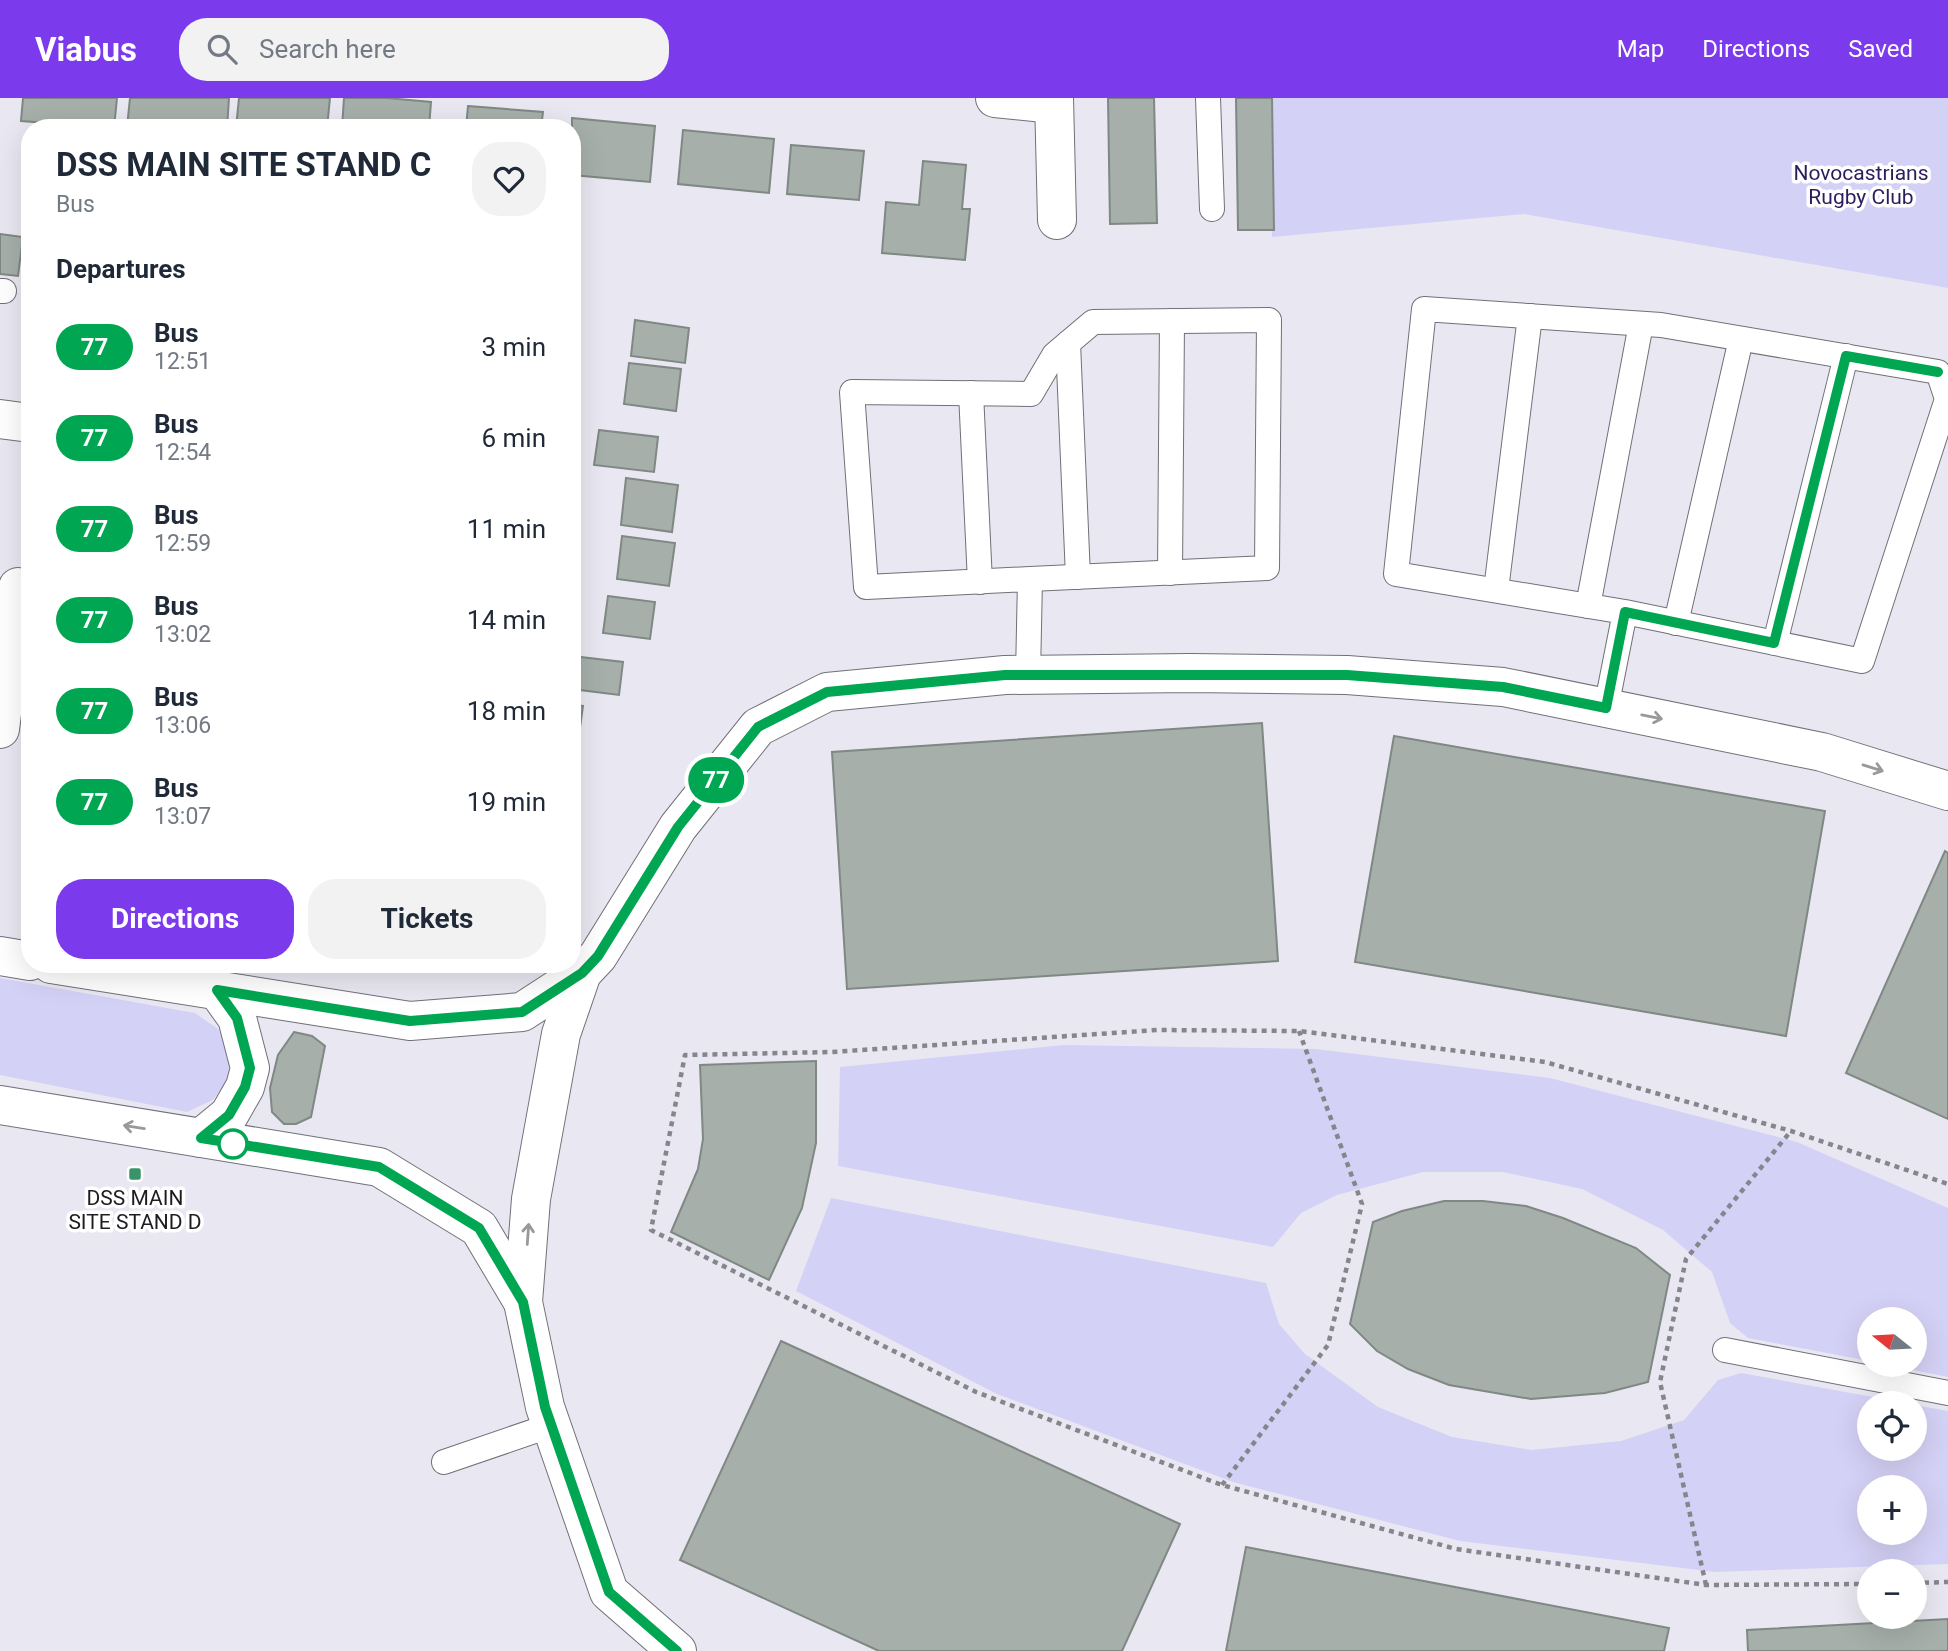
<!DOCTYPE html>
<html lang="en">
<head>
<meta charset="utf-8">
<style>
	body { margin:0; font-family:Roboto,sans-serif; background:#f2f2f3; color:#1f2937; height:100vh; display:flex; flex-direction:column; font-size:26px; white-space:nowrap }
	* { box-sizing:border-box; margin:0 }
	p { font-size:23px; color:#747a83 }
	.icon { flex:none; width:38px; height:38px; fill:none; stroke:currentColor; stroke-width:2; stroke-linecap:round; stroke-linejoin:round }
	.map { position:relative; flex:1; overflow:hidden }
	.drawer { position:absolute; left:21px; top:21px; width:560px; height:854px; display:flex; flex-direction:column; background:#fff; border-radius:28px; box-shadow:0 7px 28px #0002 }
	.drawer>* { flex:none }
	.badge { padding:0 14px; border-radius:23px; font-size:24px; line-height:46px }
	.needle { width:46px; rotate:288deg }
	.buttons { position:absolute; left:1857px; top:1209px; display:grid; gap:14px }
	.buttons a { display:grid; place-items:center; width:70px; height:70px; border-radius:50%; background:#fff; box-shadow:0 7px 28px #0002; font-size:35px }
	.map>.badge { position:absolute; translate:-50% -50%; box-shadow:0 0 0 4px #fff }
	h2 { padding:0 35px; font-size:26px; line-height:63px }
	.round { display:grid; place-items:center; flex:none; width:74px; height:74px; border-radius:28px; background:#f2f2f3 }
	.headline { display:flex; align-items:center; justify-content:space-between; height:119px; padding:0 35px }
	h1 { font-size:33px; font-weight:700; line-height:52px }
	.button { display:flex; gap:14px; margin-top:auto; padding:14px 35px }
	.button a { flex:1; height:80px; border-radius:28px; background:#7c3aed; color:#fff; font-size:28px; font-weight:700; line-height:80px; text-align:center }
	.button a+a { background:#f2f2f3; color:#1f2937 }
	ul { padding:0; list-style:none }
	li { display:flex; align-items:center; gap:21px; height:91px; padding:0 35px }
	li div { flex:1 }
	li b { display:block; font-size:26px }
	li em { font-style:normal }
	li .badge { min-width:77px; font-weight:700; text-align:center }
	header { display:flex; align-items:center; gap:42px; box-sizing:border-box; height:98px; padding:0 35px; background:#7c3aed; color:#fff }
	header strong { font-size:33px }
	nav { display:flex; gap:38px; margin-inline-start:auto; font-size:24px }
	.search { width:490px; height:63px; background:#f2f2f3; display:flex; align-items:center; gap:18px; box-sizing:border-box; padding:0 24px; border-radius:28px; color:#747a83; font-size:26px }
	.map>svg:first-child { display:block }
	.green { fill:#d4d1f6; fill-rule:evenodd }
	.building { fill:#a6afaa; stroke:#7f8883; stroke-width:2 }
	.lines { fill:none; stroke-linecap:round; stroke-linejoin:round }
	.lane-casing { stroke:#707078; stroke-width:26 }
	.street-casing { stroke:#707078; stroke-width:40 }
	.path { stroke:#85858b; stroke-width:4.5; stroke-dasharray:5 5; stroke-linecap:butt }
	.lane { stroke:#fff; stroke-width:24 }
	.street { stroke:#fff; stroke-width:38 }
	.oneway { stroke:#99999b }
	.line-casing { stroke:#fff; stroke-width:16 }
	.line { stroke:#00a651; stroke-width:10 }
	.stop-dot { fill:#fff; stroke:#00a651; stroke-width:3.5 }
	.poi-dot { fill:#39946a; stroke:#fff; stroke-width:2.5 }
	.labels { text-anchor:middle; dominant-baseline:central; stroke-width:7; stroke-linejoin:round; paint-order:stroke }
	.park-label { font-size:21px; fill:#2d1d5c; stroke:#fff }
	.poi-label { font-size:21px; fill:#1d1d20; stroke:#fff }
</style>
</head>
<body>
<header>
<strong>Viabus</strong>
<div class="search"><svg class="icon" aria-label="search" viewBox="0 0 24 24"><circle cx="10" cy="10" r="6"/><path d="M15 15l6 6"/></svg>Search here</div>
<nav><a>Map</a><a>Directions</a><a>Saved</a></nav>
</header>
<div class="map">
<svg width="1948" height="1553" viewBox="0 0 1948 1553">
	<rect width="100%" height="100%" fill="#e9e8f2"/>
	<!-- green -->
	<g class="green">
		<polygon points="1272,0 1948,0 1948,190 1524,116 1272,139"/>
		<polygon points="0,880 195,915 218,931 231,955 228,982 213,1002 187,1014 0,977"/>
		<polygon points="1064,947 1316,951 1550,980 1797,1044 1948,1110 1948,1279 1888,1267 1914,1267 1914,1222 1869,1222 1869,1263 1748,1240 1730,1225 1712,1174 1663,1132 1582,1091 1503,1074 1423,1074 1337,1097 1301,1115 1273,1149 838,1068 840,969"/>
		<path d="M831,1100L1266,1185L1279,1226L1305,1256L1378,1309L1452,1339L1532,1352L1621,1343L1684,1322L1718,1282L1741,1275L1906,1305L1869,1306V1351H1914L1915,1307L1948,1313V1466L1715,1474L1460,1443L1233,1384L997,1296L796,1193ZM1869,1390H1914V1435H1869Z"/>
	</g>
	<!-- building -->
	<g class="building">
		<polygon points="23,0 117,0 114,30 21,23"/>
		<polygon points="130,0 229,0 227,30 127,29"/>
		<polygon points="239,0 330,0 327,30 236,30"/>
		<polygon points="344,0 387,0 431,4 429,30 342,30"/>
		<polygon points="1108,0 1154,0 1157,125 1110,126"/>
		<polygon points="1236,0 1272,0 1274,132 1238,132"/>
		<polygon points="468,8 543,14 541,30 466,30"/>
		<polygon points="572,20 655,28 650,84 572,77"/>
		<polygon points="683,32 774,41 769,95 678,86"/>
		<polygon points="791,47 864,53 859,102 787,96"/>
		<polygon points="923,63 966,67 962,111 970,111 965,162 882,155 886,104 919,107"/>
		<polygon points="0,136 23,139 18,178 0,176"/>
		<polygon points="635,222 689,230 685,265 631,258"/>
		<polygon points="629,265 681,271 676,313 624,306"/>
		<polygon points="599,332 658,339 654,374 594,367"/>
		<polygon points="626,380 678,387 672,434 621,427"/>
		<polygon points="622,438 675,445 669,488 617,481"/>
		<polygon points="608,498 655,504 650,541 603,535"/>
		<polygon points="572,558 623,564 619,597 572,591"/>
		<polygon points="572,607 583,608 576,658 572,658"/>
		<polygon points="1262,625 1278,863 847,891 832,654"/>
		<polygon points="1394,638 1825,713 1786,938 1355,864"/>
		<polygon points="1945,753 1948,755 1948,1021 1846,975"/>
		<polygon points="294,934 312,938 325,948 311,1019 296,1026 284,1026 272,1014 270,990 278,957"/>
		<polygon points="816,963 816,1045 802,1110 769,1182 671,1134 698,1071 703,1041 700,967"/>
		<polygon points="1444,1103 1483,1103 1526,1108 1563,1120 1636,1150 1670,1177 1648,1284 1605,1295 1531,1301 1449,1287 1408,1271 1377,1253 1350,1226 1373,1124 1402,1113"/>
		<polygon points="781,1243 1180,1426 1122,1553 879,1553 680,1462"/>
		<polygon points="1246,1449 1669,1530 1664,1553 1226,1553"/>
		<polygon points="1948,1521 1948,1553 1748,1553 1747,1532"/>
	</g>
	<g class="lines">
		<defs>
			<g id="lane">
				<polyline points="1208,0 1212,111"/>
				<polyline points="0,193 4,193"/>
				<polyline points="1068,245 1078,479"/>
				<polyline points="971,295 980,484"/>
				<polyline points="1170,475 1172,223"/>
				<polyline points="1496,492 1530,218"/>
				<polyline points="1588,508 1641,226"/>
				<polyline points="1676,525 1741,241"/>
				<polyline points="1775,545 1846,258"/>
				<polyline points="1028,577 1030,481 866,489 852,294 1031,296 1054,257 1093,224 1269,222 1267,470 1030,481"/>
				<polyline points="1606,610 1625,514 1396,476 1424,211 1661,227 1938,274 1947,301 1862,563 1625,514"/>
				<polyline points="1725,1252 1948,1295"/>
				<polyline points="444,1364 552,1327"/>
			</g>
			<g id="street">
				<polyline points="995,0 1054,6"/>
				<polyline points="1054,0 1057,122"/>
				<polyline points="0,321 30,325"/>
				<polyline points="0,631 18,489"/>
				<polyline points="0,858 30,863"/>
				<polyline points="51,866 410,923 522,914 582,875"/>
				<polyline points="0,1007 379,1069 479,1130 523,1204"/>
				<polyline points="201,1040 229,1017 245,989 250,970 237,920 217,892"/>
				<polyline points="677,1553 609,1494 545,1309 523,1204 531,1101 561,936 582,875 598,858 678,729 758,629 827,594 1005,577 1190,575 1347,577 1503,589 1822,654 1948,693"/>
			</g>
		</defs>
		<!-- lane casing -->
		<use href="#lane" class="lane-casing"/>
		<!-- street casing -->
		<use href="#street" class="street-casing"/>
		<!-- path -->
		<g class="path">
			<polyline points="1222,1387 1328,1247 1362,1106 1299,933"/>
			<polyline points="1914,1485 1948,1484"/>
			<polyline points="1869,1486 1706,1487 1456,1451 1222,1387 976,1294 651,1132 685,957 832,954 1157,932 1299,933 1545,964 1791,1033 1948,1086"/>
			<polyline points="1706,1487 1660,1284 1686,1161 1791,1033"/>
		</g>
		<!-- lane -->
		<use href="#lane" class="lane"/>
		<!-- street -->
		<use href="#street" class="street"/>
	</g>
	<!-- one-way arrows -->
	<defs><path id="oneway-shaft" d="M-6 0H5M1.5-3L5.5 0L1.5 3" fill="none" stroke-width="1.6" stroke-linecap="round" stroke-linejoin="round" transform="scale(1.75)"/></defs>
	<g class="oneway">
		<use href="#oneway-shaft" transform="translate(1652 619) rotate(11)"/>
		<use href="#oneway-shaft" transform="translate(1873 670) rotate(17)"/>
		<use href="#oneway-shaft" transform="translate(134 1029) rotate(-171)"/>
		<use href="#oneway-shaft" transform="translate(528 1136) rotate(-86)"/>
	</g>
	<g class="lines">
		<defs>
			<polyline id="line" points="677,1553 609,1494 545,1309 523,1204 479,1130 379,1069 201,1040 229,1017 245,989 250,970 237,920 217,892 410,923 522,914 582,875 598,858 678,729 758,629 827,594 1005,577 1347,577 1503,589 1606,610 1625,514 1774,545 1846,258 1938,274"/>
		</defs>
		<!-- line casing -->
		<use href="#line" class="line-casing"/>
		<!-- line -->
		<use href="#line" class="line"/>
	</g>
	<!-- markers -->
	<circle class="stop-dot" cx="233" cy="1046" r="14"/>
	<rect class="poi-dot" x="128" y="1069" width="14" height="14" rx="3.5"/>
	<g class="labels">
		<!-- park labels -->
		<g class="park-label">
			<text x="1861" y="75">Novocastrians<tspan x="1861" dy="24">Rugby Club</tspan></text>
		</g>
		<!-- poi labels -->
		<g class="poi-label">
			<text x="135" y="1100">DSS MAIN<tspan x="135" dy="24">SITE STAND D</tspan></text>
		</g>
	</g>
</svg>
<div class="buttons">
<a><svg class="needle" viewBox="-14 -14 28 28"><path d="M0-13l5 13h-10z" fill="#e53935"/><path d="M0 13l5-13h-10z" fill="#747a83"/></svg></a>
<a><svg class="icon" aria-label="locate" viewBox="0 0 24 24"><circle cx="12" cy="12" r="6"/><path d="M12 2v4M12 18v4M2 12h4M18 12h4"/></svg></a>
<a>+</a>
<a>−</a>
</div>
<b class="badge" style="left:716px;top:682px;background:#00a651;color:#fff">77</b>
<section class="drawer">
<div class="headline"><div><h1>DSS MAIN SITE STAND C</h1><p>Bus</p></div><a class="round"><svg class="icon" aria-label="heart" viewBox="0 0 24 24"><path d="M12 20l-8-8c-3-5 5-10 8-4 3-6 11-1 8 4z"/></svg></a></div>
<h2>Departures</h2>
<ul>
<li><span class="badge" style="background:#00a651;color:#fff">77</span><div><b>Bus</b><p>12:51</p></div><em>3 min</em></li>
<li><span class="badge" style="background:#00a651;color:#fff">77</span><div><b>Bus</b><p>12:54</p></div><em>6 min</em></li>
<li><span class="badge" style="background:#00a651;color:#fff">77</span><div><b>Bus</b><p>12:59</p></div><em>11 min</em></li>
<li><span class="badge" style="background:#00a651;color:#fff">77</span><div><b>Bus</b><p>13:02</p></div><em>14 min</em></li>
<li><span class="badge" style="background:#00a651;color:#fff">77</span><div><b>Bus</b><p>13:06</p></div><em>18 min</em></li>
<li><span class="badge" style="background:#00a651;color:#fff">77</span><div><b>Bus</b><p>13:07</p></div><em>19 min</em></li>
</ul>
<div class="button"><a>Directions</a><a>Tickets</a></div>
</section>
</div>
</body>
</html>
